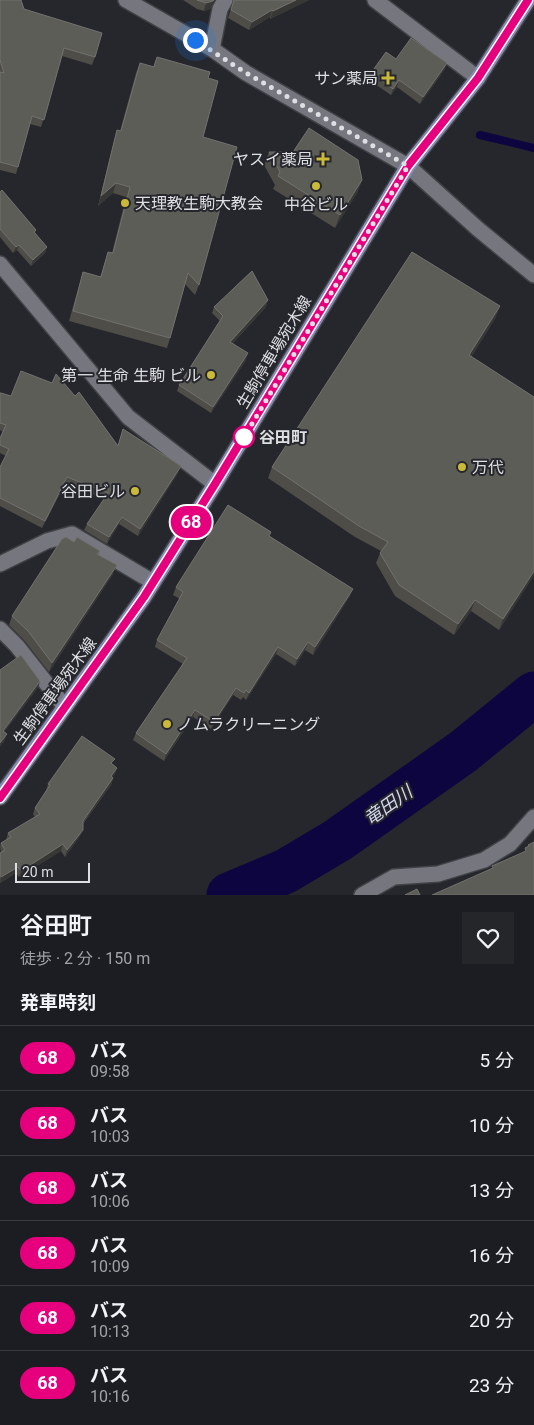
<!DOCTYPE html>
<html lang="ja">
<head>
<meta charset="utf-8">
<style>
	body { margin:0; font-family:Roboto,"Noto Sans JP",sans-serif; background:#25262a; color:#f1f3f6; height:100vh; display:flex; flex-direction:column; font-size:19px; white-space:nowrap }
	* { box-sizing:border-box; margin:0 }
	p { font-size:16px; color:#a0a2a5 }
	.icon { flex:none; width:28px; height:28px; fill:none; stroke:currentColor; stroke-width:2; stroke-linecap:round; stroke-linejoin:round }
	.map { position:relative; height:895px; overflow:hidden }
	.drawer { display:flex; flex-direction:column; background:#1c1d22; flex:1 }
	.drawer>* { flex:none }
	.badge { padding:0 10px; border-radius:16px; font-size:18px; line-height:32px }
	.scale { position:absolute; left:15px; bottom:12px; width:75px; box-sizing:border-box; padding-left:5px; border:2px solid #dedfe3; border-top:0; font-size:14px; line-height:18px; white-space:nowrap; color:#dedfe3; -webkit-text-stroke:4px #26272d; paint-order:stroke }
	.you { position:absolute; width:25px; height:25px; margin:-12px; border:4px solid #fff; border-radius:50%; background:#1a73e8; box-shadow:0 0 0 8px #1a73e833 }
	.map>.badge { position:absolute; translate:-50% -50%; box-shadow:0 0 0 2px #fff }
	h2 { padding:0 20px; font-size:19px; line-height:45px }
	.round { display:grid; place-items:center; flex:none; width:52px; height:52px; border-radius:0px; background:#25262a }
	.overview { display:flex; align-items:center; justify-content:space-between; height:85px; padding:0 20px }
	h1 { font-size:24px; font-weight:600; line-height:38px }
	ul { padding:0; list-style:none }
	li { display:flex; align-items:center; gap:15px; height:65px; padding:0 20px; border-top:1px solid #3a3b40 }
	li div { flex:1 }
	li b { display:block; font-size:19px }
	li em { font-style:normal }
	li .badge { min-width:55px; font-weight:700; text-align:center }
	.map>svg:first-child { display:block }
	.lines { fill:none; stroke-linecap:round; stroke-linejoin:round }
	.stream { stroke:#0d053f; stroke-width:8 }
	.river { stroke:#0d053f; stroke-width:45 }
	.minor-casing { stroke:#414246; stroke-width:18 }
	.major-casing { stroke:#414246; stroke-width:18 }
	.minor { stroke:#76777e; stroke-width:15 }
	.major { stroke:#848ab3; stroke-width:15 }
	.wall { fill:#4e4d48 }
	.shaded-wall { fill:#373736 }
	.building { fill:#5d5d58; stroke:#72716e }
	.line-casing { stroke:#fff; stroke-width:11 }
	.line { stroke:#e6007e; stroke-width:8 }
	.walk { stroke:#dedfe3; stroke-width:5; stroke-dasharray:0 9 }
	.poi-dot { fill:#cbba39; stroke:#26272d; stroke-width:2 }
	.stop-dot { fill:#fff; stroke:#e6007e; stroke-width:2.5 }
	.labels { text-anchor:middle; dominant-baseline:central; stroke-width:4; stroke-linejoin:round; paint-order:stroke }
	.poi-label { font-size:16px; fill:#dedfe3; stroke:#26272d; text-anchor:end }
	.street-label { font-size:16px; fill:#dedfe3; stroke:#26272d }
	.stop-label { font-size:16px; font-weight:bold; fill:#dedfe3; stroke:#26272d; text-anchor:start }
	.water-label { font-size:18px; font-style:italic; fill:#d1d5ec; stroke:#26272d }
</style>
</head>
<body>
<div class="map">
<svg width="534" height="895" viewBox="0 0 534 895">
	<rect width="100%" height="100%" fill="#26272d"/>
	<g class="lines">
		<!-- stream -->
		<polyline class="stream" points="480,135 534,148"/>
		<!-- river -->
		<polyline class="river" points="229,895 286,871 338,840 464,751 534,694"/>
		<defs>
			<g id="minor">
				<polyline points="126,0 212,49 246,73 408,166 478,229 534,275"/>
				<polyline points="375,0 478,78"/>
				<polyline points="212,49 220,9 225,0"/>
				<polyline points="0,264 128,417 215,484"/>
				<polyline points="0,564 47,541 72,534 153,582"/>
				<polyline points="0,629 17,646 65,707"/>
				<polyline points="362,895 394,877 438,874 484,860 510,844 534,817"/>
			</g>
			<polyline id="major" points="0,797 144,597 215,484 408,166 478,78 528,0"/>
		</defs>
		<!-- minor casing -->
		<use href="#minor" class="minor-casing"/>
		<!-- major casing -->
		<use href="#major" class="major-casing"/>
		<!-- minor -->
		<use href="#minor" class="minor"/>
		<!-- major -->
		<use href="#major" class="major"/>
	</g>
	<!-- wall -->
	<g class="wall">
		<polygon points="0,0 24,9 95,57 92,65 62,56 41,127 30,124 16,174 0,170"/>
		<polygon points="183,0 215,0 210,9 204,11 197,9"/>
		<polygon points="234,0 309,0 270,19 270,17 249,30 228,18"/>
		<polygon points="157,57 208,78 203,137 199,285 195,295 185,284 170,338 167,348 69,321 80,282 83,272 100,277 108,252 112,253 126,197 113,193 98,206 114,140 117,130 120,131 136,73 140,63 153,67"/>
		<polygon points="396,59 445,69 420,104 397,87 391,95 369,80 371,73"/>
		<polygon points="269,152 362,180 357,193 335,228 273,189 275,185 264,165"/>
		<polygon points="0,192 36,230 35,233 47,247 45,253 31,266 17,250 13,253 0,237"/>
		<polygon points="268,300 266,307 233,343 246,360 211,413 177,391 179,385 220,321 212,313 214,307"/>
		<polygon points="496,317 471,357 534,397 534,575 499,630 471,611 454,635 395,596 376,563 381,551 355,537 268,478 272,467"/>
		<polygon points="0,393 118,445 123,429 178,473 138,536 119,524 107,544 84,530 87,524 104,499 65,484 42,528 0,506 0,467 6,456 0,453 0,439 3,432 0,430"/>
		<polygon points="270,536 350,596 313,655 305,650 295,666 276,654 246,700 243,697 241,700 233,695 211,729 193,717 164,761 133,740 136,733 183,664 155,647 157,640 180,599 173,595 176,587"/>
		<polygon points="74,542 100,551 98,555 113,574 49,672 24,640 9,625 12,616"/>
		<polygon points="113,764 115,774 112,777 113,778 111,785 83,824 80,836 65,857 61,851 19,877 16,873 0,883 0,853 1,853 0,846 1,843 6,840 8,833 35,817 33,814 35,808 46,791 48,784"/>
	</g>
	<!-- shaded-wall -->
	<g class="shaded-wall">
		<polygon points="214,0 215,0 210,9 204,11 206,3"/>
		<polygon points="296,0 309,0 270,19 273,11"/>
		<polygon points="272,10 270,17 249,30 252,22"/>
		<polygon points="447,63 445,69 420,104 423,97"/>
		<polygon points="399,80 397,87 391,95 393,89"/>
		<polygon points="362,180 357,193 335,228 340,215"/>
		<polygon points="116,183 113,193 98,206 101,196"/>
		<polygon points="19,245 17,250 13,253 16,247"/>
		<polygon points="47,247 45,253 31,266 33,260"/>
		<polygon points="268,300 266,307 228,348 230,342"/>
		<polygon points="500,306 496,317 465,366 469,355"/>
		<polygon points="248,353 246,360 211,413 213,407"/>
		<polygon points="181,466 178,473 138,536 140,529"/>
		<polygon points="67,477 65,484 42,528 45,521"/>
		<polygon points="122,517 119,524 107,544 109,537"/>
		<polygon points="117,565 113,574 49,672 52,663"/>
		<polygon points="534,571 534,575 499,630 503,619"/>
		<polygon points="353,589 350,596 313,655 315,647"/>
		<polygon points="475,600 471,611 454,635 458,624"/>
		<polygon points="308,642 305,650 295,666 297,659"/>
		<polygon points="278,647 276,654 246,700 249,693"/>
		<polygon points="40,681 38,688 0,738 3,731"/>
		<polygon points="236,688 233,695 211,729 214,722"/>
		<polygon points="195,710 193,717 164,761 166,754"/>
		<polygon points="7,734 4,742 0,747 0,743"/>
		<polygon points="117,768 115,774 109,783 111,776"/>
		<polygon points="113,778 111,785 80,827 83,821"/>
		<polygon points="83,830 80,836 65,857 67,850"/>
		<polygon points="63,844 61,851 19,877 21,871"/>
		<polygon points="18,867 16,873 0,883 1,877"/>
	</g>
	<!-- building -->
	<g class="building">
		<polygon points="0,0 21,0 24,9 102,33 95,57 64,48 44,120 32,116 18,167 0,162 0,72 4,73 0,60"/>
		<polygon points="197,0 214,0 213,1 206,3"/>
		<polygon points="234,0 296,0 273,11 272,10 252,22 231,10"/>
		<polygon points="411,38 447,63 423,97 399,80 393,89 371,73 386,52 396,59"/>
		<polygon points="157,57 210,72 208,78 218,81 203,137 237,147 199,285 188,273 170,338 73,311 83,272 101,277 108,252 113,253 130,187 116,183 101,196 117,130 121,131 140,63 154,67"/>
		<polygon points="309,128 358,160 362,180 340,215 278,176 280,172 269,152 293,152"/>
		<polygon points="2,190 36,230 34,232 47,247 33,260 19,245 16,247 0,229 0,192"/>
		<polygon points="412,252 500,306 469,355 534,397 534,571 503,619 475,600 458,624 399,585 380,553 388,542 359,526 272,467"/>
		<polygon points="252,271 268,300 230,342 248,353 213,407 179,385 223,316 214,307"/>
		<polygon points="21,371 52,383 56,374 75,396 79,392 118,446 123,429 181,466 140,529 122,517 109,537 87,524 108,493 67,477 45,521 0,498 0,467 9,449 0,445 0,438 6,425 0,423 0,393 1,393 11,396"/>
		<polygon points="228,505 271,532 269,536 353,589 315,647 308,642 297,659 278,647 249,693 246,690 244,693 236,688 214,722 195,710 166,754 136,733 187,658 157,640 183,592 176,587"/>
		<polygon points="66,537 74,542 77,537 100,551 97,554 117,565 52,663 28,631 12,616 62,539"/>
		<polygon points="21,655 40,681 3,731 7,734 0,743 0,670"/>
		<polygon points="82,736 115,759 111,763 117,768 111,776 113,778 83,821 83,830 67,850 63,844 21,871 18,867 1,877 0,875 0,853 5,850 1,843 11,837 8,833 40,814 35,808 50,785 48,784"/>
		<polygon points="534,842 534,895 432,895 493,868 492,866 526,851 525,848 529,846 528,845"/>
		<polygon points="417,889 420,895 405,895"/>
	</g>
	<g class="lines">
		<defs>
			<polyline id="line" points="0,798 144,597 215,484 408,166 478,78 528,0"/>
		</defs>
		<!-- line casing -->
		<use href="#line" class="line-casing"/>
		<!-- line -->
		<use href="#line" class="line"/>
		<!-- walk -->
		<polyline class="walk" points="195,40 246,73 408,166 244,437"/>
	</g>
	<!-- markers -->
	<g class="poi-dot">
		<path d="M385.5 70.5h5v5h5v5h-5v5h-5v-5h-5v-5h5z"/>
		<path d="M320.5 151.5h5v5h5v5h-5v5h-5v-5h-5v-5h5z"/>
		<circle cx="316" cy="186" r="5"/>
		<circle cx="125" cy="203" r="5"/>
		<circle cx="211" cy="375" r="5"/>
		<circle cx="462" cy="467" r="5"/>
		<circle cx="135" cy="491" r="5"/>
		<circle cx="167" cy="724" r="5"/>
	</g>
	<circle class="stop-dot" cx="244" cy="437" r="10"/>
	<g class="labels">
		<!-- poi labels -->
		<g class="poi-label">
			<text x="378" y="78">サン薬局</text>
			<text x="313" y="159">ヤスイ薬局</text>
			<text x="135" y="203" text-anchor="start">天理教生駒大教会</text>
			<text x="316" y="204" text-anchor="middle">中谷ビル</text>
			<text x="201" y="375">第一 生命 生駒 ビル</text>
			<text x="472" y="467" text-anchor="start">万代</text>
			<text x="125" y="491">谷田ビル</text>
			<text x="177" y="724" text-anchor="start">ノムラクリーニング</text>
		</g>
		<!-- street labels -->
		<g class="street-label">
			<text transform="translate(274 352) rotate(-59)">生駒停車場宛木線</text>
			<text transform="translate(55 691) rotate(-54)">生駒停車場宛木線</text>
		</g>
		<!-- stop labels -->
		<g class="stop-label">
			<text x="259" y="437">谷田町</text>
		</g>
		<!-- water labels -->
		<g class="water-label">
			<text transform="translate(388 805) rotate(-35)">竜田川</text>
		</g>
	</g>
</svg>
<div class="scale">20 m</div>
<div class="you" style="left:195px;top:40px"></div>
<b class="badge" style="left:191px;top:522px;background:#e6007e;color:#fff">68</b>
</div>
<section class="drawer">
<div class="overview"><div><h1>谷田町</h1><p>徒歩 · 2 分 · 150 m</p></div><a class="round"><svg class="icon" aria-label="heart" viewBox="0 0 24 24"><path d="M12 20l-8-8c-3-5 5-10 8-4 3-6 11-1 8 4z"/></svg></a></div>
<h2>発車時刻</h2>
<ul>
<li><span class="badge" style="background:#e6007e;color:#fff">68</span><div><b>バス</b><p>09:58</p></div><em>5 分</em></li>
<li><span class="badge" style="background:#e6007e;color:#fff">68</span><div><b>バス</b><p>10:03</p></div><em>10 分</em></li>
<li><span class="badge" style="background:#e6007e;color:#fff">68</span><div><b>バス</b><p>10:06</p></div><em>13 分</em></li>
<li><span class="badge" style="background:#e6007e;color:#fff">68</span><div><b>バス</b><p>10:09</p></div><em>16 分</em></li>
<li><span class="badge" style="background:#e6007e;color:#fff">68</span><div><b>バス</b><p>10:13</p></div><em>20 分</em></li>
<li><span class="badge" style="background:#e6007e;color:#fff">68</span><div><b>バス</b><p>10:16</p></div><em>23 分</em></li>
</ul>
</section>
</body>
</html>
